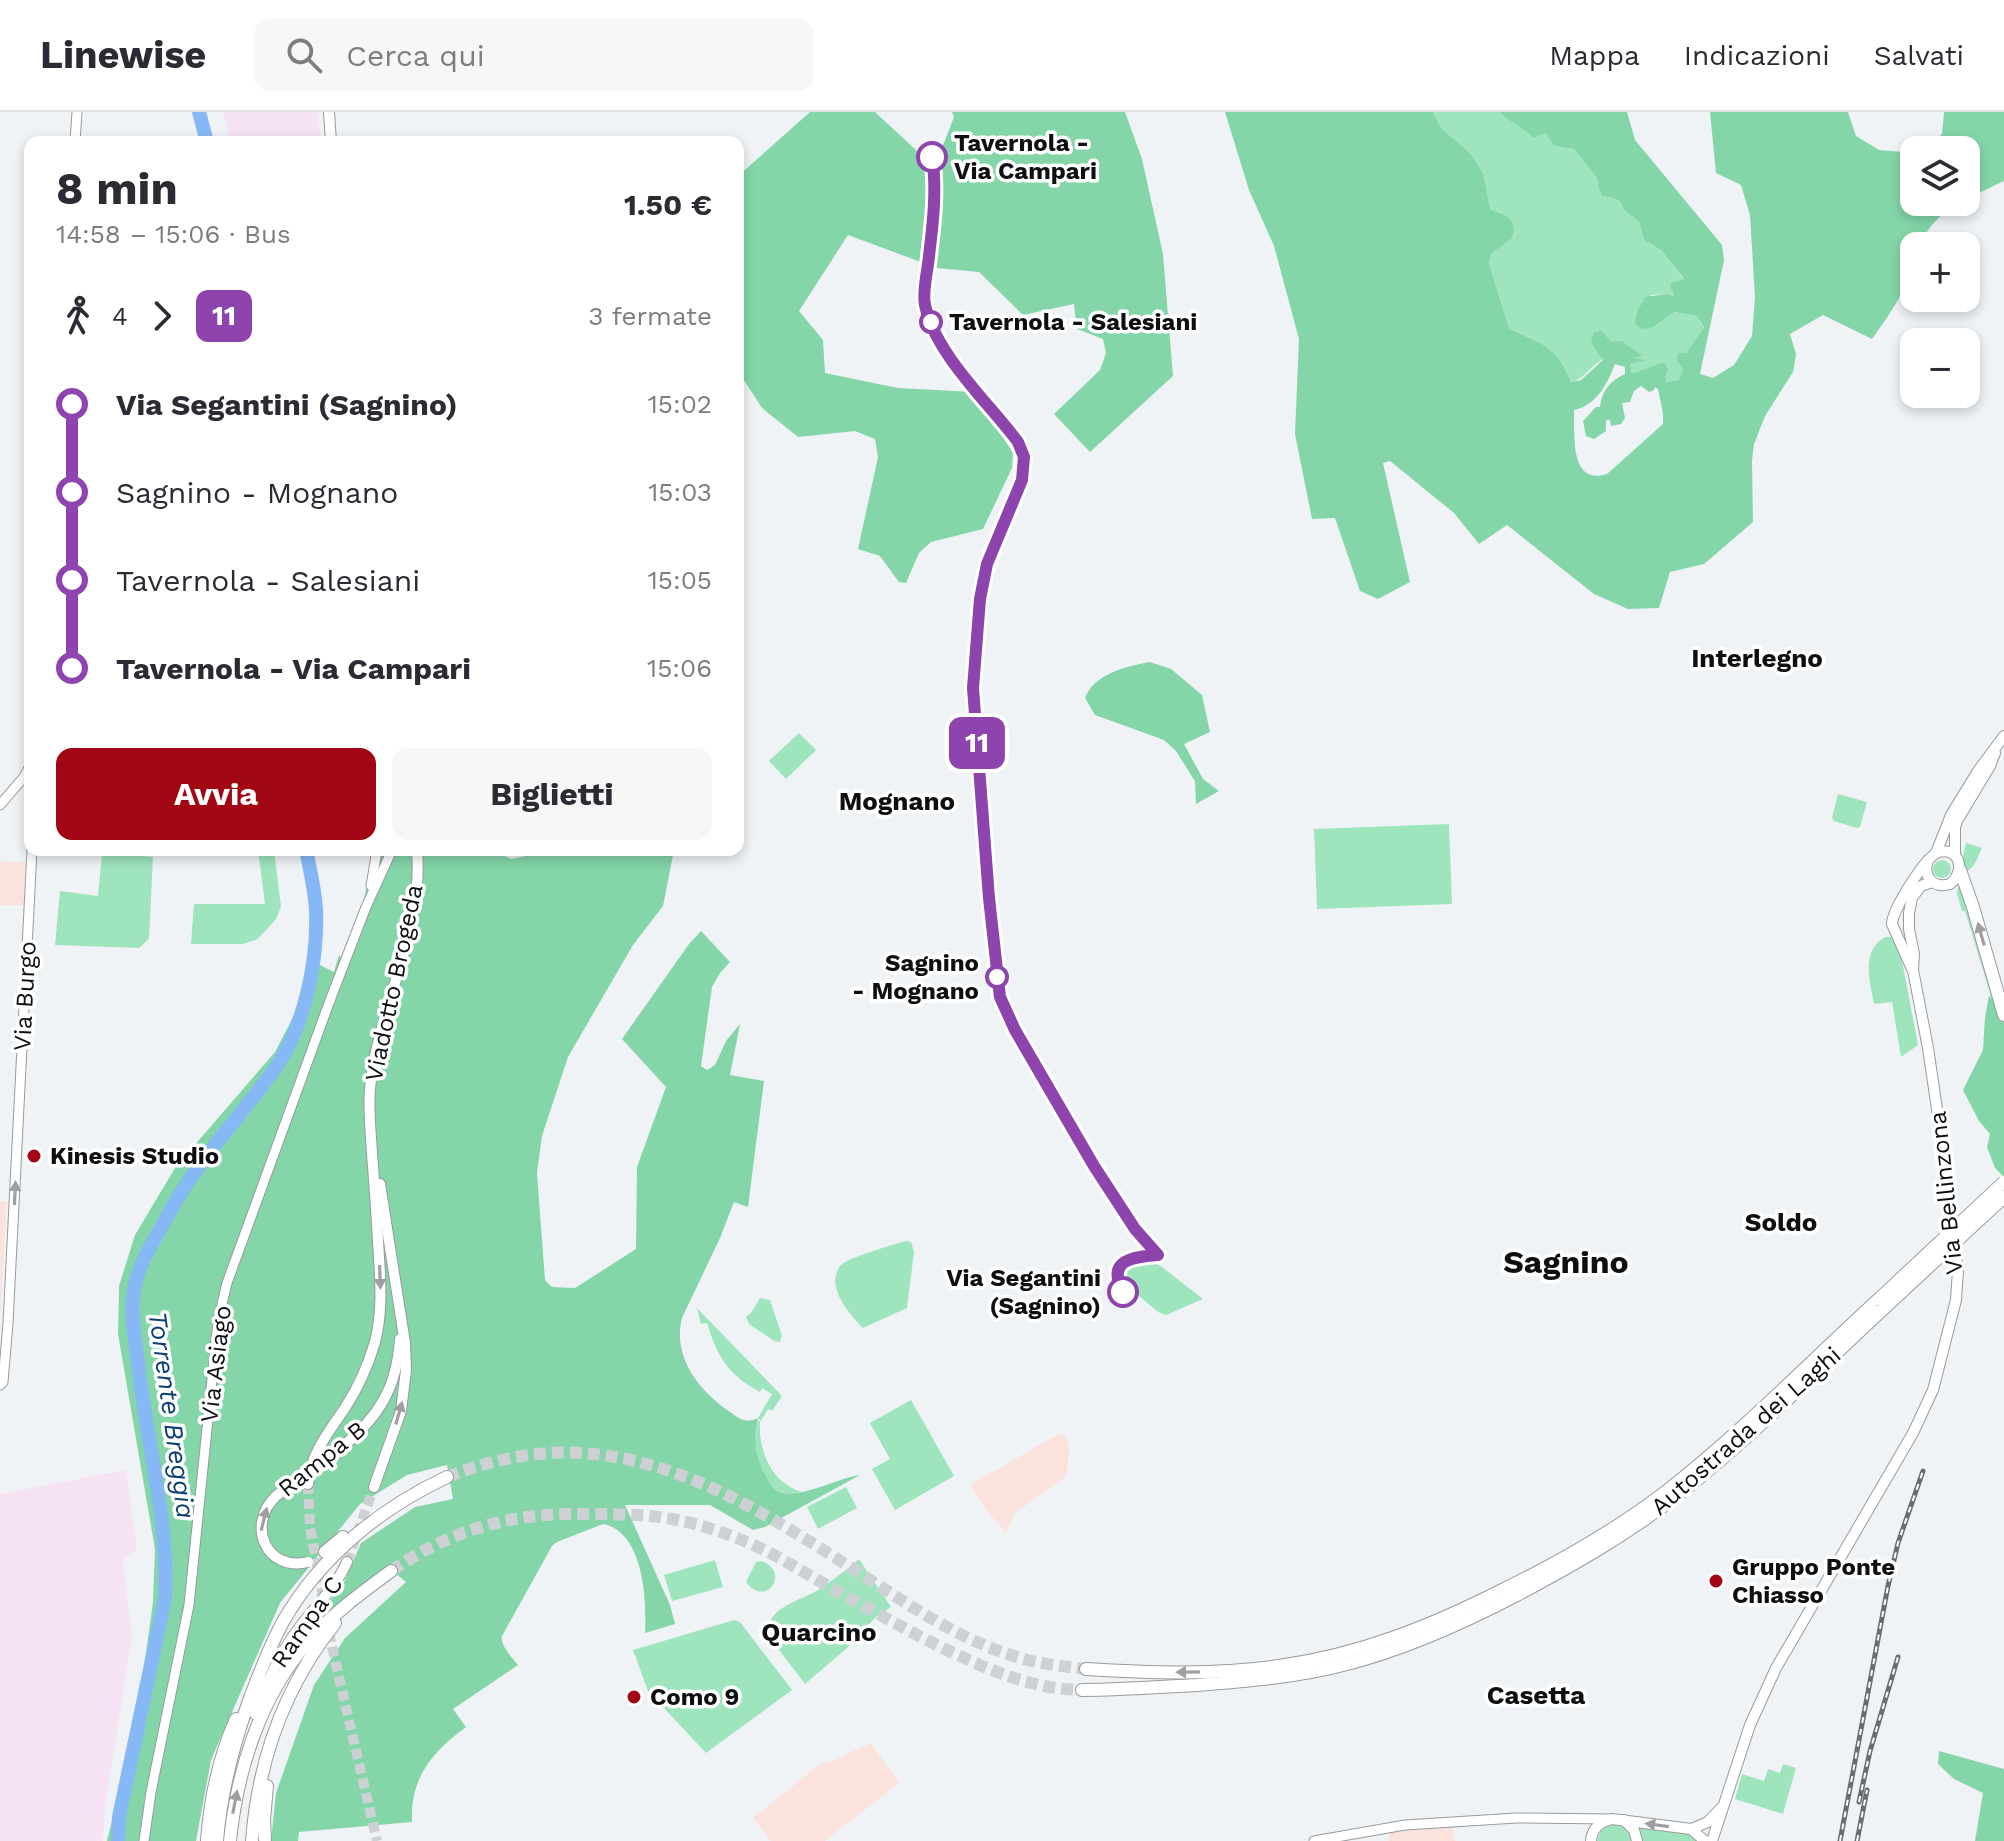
<!DOCTYPE html>
<html lang="it">
<head>
<meta charset="utf-8">
<style>
	body { margin:0; font-family:"Work Sans",sans-serif; background:#f7f7f7; color:#2b2b33; height:100vh; display:flex; flex-direction:column; font-size:30px; white-space:nowrap }
	* { box-sizing:border-box; margin:0 }
	p { font-size:26px; color:#7c7c81 }
	.icon { flex:none; width:44px; height:44px; fill:none; stroke:currentColor; stroke-width:2; stroke-linecap:round; stroke-linejoin:round }
	.map { position:relative; flex:1; overflow:hidden }
	.side { position:absolute; left:24px; top:24px; width:720px; height:720px; display:flex; flex-direction:column; background:#fff; border-radius:16px; box-shadow:0 4px 12px #0003 }
	.side>* { flex:none }
	.badge { padding:0 16px; border-radius:12px; font-size:28px; line-height:52px }
	.buttons { position:absolute; left:1900px; top:24px; display:grid; gap:16px }
	.buttons a { display:grid; place-items:center; width:80px; height:80px; border-radius:16px; background:#fff; box-shadow:0 4px 12px #0003; font-size:40px }
	.map>.badge { position:absolute; translate:-50% -50%; box-shadow:0 0 0 4px #fff }
	.legs { display:flex; align-items:center; gap:12px; height:88px; padding:0 32px; font-size:26px }
	.legs p { margin-inline-start:auto }
	.head { display:flex; align-items:center; justify-content:space-between; height:136px; padding:0 32px }
	h1 { font-size:44px; font-weight:700; line-height:60px }
	.action { display:flex; gap:16px; margin-top:auto; padding:16px 32px }
	.action a { flex:1; height:92px; border-radius:16px; background:#a20614; color:#fff; font-size:32px; font-weight:700; line-height:92px; text-align:center }
	.action a+a { background:#f7f7f7; color:#2b2b33 }
	ul { padding:0 32px; list-style:none }
	li { display:flex; align-items:center; gap:28px; height:88px; font-size:30px }
	li i { display:grid; place-items:center; width:12px; height:100%; margin:0 10px; background:currentColor }
	li i::after { content:''; width:20px; height:20px; margin:-10px; border:6px solid; border-radius:50%; background:#fff }
	li p { margin-inline-start:auto }
	li:first-child i { background:linear-gradient(#0000 50%,currentColor 0) }
	li:last-child i { background:linear-gradient(currentColor 50%,#0000 0) }
	header { display:flex; align-items:center; gap:48px; box-sizing:border-box; height:112px; padding:0 40px; background:#fff; border-bottom:2px solid #e1e1e2 }
	header strong { font-size:38px }
	nav { display:flex; gap:44px; margin-inline-start:auto; font-size:28px }
	.search { width:560px; height:72px; background:#f7f7f7; display:flex; align-items:center; gap:20px; box-sizing:border-box; padding:0 28px; border-radius:16px; color:#7c7c81; font-size:30px }
	.map>svg:first-child { display:block }
	.industrial { fill:#f5e2f3 }
	.education { fill:#fce2dc }
	.green { fill:#9ee5bd }
	.forest { fill:#84d6a9; fill-rule:evenodd }
	.lines { fill:none; stroke-linecap:round; stroke-linejoin:round }
	.river { stroke:#87b8f6; stroke-width:14 }
	.primary-tunnel { stroke:#ced1d4; stroke-width:10; stroke-dasharray:10 5; stroke-linecap:butt }
	.highway-tunnel { stroke:#ced1d4; stroke-width:12; stroke-dasharray:12 6; stroke-linecap:butt }
	.secondary-casing { stroke:#989b9e; stroke-width:11 }
	.primary-casing { stroke:#989b9e; stroke-width:12 }
	.highway-casing { stroke:#989b9e; stroke-width:14 }
	.secondary { stroke:#fff; stroke-width:9 }
	.primary { stroke:#fff; stroke-width:10 }
	.highway { stroke:#fff; stroke-width:12 }
	.rail-casing { stroke:#6a6c6e; stroke-width:5 }
	.rail { stroke:#fff; stroke-width:2; stroke-dasharray:6; stroke-linecap:butt }
	.primary-bridge-casing { stroke:#989b9e; stroke-width:12; stroke-linecap:butt }
	.highway-bridge-casing { stroke:#989b9e; stroke-width:14; stroke-linecap:butt }
	.primary-bridge { stroke:#fff; stroke-width:10 }
	.highway-bridge { stroke:#fff; stroke-width:12 }
	.oneway { fill:#9f9f9f }
	.line-1-casing { stroke:#fff; stroke-width:18 }
	.line-1 { stroke:#8e44ad; stroke-width:12 }
	.stop-1-dot { fill:#fff; stroke:#8e44ad; stroke-width:4 }
	.poi-dot { fill:#a20614; stroke:#fff; stroke-width:3 }
	.labels { text-anchor:middle; dominant-baseline:central; stroke-width:7; stroke-linejoin:round; paint-order:stroke }
	.stop-label { font-size:24px; font-weight:bold; fill:#0e0f10; stroke:#fff; text-anchor:start }
	.street-label { font-size:24px; fill:#0e0f10; stroke:#fff }
	.poi-label { font-size:24px; font-weight:bold; fill:#0e0f10; stroke:#fff; text-anchor:start }
	.neighbourhood-label { font-size:26px; font-weight:bold; fill:#0e0f10; stroke:#fff }
	.water-label { font-size:26px; font-style:italic; fill:#0b3e74; stroke:#fff }
	.district-label { font-size:32px; font-weight:bold; fill:#0e0f10; stroke:#fff }
</style>
</head>
<body>
<header>
<strong>Linewise</strong>
<div class="search"><svg class="icon" aria-label="search" viewBox="0 0 24 24"><circle cx="10" cy="10" r="6"/><path d="M15 15l6 6"/></svg>Cerca qui</div>
<nav><a>Mappa</a><a>Indicazioni</a><a>Salvati</a></nav>
</header>
<div class="map">
<svg width="2004" height="1729" viewBox="0 0 2004 1729">
	<rect width="100%" height="100%" fill="#f0f3f6"/>
	<!-- industrial -->
	<g class="industrial">
		<polygon points="223,0 318,0 321,30 230,30"/>
		<polygon points="126,1358 137,1437 123,1448 132,1525 105,1694 103,1729 0,1729 0,1382"/>
	</g>
	<!-- education -->
	<g class="education">
		<polygon points="0,749 25,750 24,793 0,793"/>
		<polygon points="0,1089 7,1090 0,1207"/>
		<polygon points="1063,1322 1067,1328 1069,1340 1067,1361 1064,1366 1015,1401 1006,1421 986,1398 970,1373 1057,1323"/>
		<polygon points="871,1631 899,1671 825,1729 771,1729 753,1706 820,1652 830,1650"/>
		<polygon points="1453,1714 1455,1729 1389,1729 1388,1720"/>
	</g>
	<!-- green -->
	<g class="green">
		<path d="M1433,0H1499C1510,11 1523,15 1533,26L1546,20L1554,34L1574,37L1597,66L1598,75L1602,84C1613,86 1620,86 1623,97L1639,110L1644,128L1661,138L1684,168L1675,184L1667,182L1651,183L1653,215L1675,200L1697,204L1704,217L1685,242L1683,257L1678,268L1667,270L1665,266L1632,262L1630,252L1641,248C1630,247 1613,244 1602,248C1589,254 1587,266 1571,270C1560,236 1538,230 1509,216L1489,151L1492,141L1514,123L1500,100L1490,99L1484,63L1472,43L1441,16Z"/>
		<polygon points="799,621 816,638 786,667 769,649"/>
		<polygon points="1838,682 1867,690 1860,715 1857,716 1834,709 1832,706"/>
		<polygon points="1449,712 1452,792 1317,797 1314,717"/>
		<path d="M1966,731L1982,736C1978,744 1975,757 1965,760L1962,749Z"/>
		<polygon points="258,738 274,738 281,795 276,807 268,816 258,827 243,832 191,832 194,792 265,792"/>
		<polygon points="102,741 153,745 149,827 139,836 55,833 60,779 98,784"/>
		<circle cx="1942" cy="757" r="9"/>
		<polygon points="1960,773 2004,924 1997,929 1990,881 1965,799 1962,799 1957,782 1958,775"/>
		<path d="M1885,825H1891L1896,828L1900,838L1918,933L1901,945L1892,890L1874,892C1870,869 1860,840 1885,825Z"/>
		<path d="M906,1129L911,1130L914,1140L907,1196L863,1216C850,1203 825,1175 840,1154C848,1145 893,1133 906,1129Z"/>
		<path d="M1146,1150L1157,1152L1162,1155L1203,1187L1166,1203L1158,1200L1138,1183C1137,1176 1133,1170 1127,1168C1125,1155 1136,1152 1146,1150Z"/>
		<polygon points="760,1186 770,1188 782,1224 780,1230 774,1229 749,1212 746,1205 751,1201"/>
		<path d="M697,1196L782,1284L772,1299L768,1297L761,1309L758,1306L772,1282L762,1276L760,1280C728,1263 717,1244 707,1211L701,1212Z"/>
		<polygon points="911,1288 954,1364 895,1398 872,1357 890,1347 870,1311"/>
		<path d="M758,1308L760,1310C758,1339 772,1371 802,1380C794,1381 784,1383 777,1378C759,1367 750,1327 758,1308Z"/>
		<polygon points="846,1375 857,1396 818,1417 807,1395"/>
		<path d="M859,1447L891,1495L877,1504L846,1537L805,1572L770,1526C761,1496 799,1490 818,1478C832,1469 846,1458 859,1447Z"/>
		<polygon points="715,1448 723,1475 672,1489 664,1463"/>
		<path d="M762,1449C792,1462 764,1496 746,1470L756,1450Z"/>
		<polygon points="734,1508 740,1510 792,1578 706,1641 648,1579 633,1538"/>
		<polygon points="1783,1652 1796,1656 1783,1702 1735,1687 1742,1662 1764,1669 1768,1657 1780,1661"/>
		<path d="M1610,1712C1621,1711 1629,1717 1631,1729H1597L1601,1718Z"/>
		<polygon points="1636,1713 1693,1723 1698,1729 1640,1729"/>
	</g>
	<!-- forest -->
	<g class="forest">
		<polygon points="810,0 875,0 917,39 940,41 954,5 952,0 1125,0 1142,47 1163,142 1173,264 1090,340 1054,302 1100,258 1106,241 1103,227 1077,217 1074,192 1023,203 979,160 937,156 848,123 799,199 823,228 825,261 898,276 974,280 1013,341 1012,356 983,417 931,430 919,441 906,471 899,470 880,444 858,437 878,345 875,327 855,319 798,325 762,296 738,259 738,64"/>
		<path d="M1225,0H1433L1441,16L1472,43L1484,63L1490,98C1506,101 1518,109 1512,126L1492,141L1489,151L1509,216C1541,232 1558,234 1571,270L1581,268L1604,247L1599,243L1591,230L1594,220L1602,219L1611,230L1622,229L1642,244L1633,246L1645,248L1630,252L1632,262L1664,250L1668,257L1665,265L1667,270L1678,268L1683,257L1677,248L1678,241H1686L1704,216L1697,204L1675,200L1653,215L1642,217L1635,212L1637,200L1645,185L1667,182L1674,184L1670,172L1684,167L1661,138L1644,128L1639,110L1623,97C1621,86 1613,86 1602,84L1598,75L1597,66L1574,37L1554,34L1546,21L1533,26C1523,15 1510,11 1499,0H1627L1635,28L1722,133L1724,148L1700,262L1713,266L1734,253L1752,224L1755,185L1750,103L1741,73L1716,61L1710,0H1848L1856,24L1879,38L1914,41V90H1959C1942,100 1927,115 1920,134H1914C1914,169 1892,199 1872,227L1823,203L1790,222L1796,242L1793,260L1765,304L1754,332L1752,348L1753,410L1704,452L1670,460L1659,496L1628,497L1594,482L1507,413L1479,432L1454,401L1390,349L1383,351L1410,470L1378,487L1360,479L1335,406L1312,407L1295,322L1299,227L1274,134L1249,78ZM1615,252L1625,255V262C1610,269 1602,278 1600,295H1596L1583,309L1586,324L1594,327L1606,319V308H1610L1611,314L1621,312L1625,306L1622,291L1630,290L1634,279L1641,274L1649,280L1654,278L1655,275L1658,277L1663,301V312L1607,362C1569,374 1575,321 1574,298C1597,293 1607,272 1615,252Z"/>
		<polygon points="1944,0 2004,0 2004,69 1966,87 1966,38 1926,38 1942,22"/>
		<path d="M1150,550L1171,557L1202,583L1210,620L1184,632L1203,667L1219,679L1196,692L1195,669L1176,639L1164,628L1095,603L1085,586C1094,562 1127,554 1150,550Z"/>
		<path d="M371,738H492L511,747L535,742L539,738H674L663,794L633,833L568,945L542,1024L537,1061L545,1168L552,1175L575,1176L636,1137L637,1055L666,975L622,927L689,832L701,819L730,850L720,861L712,875L701,954L707,958L715,953L726,929L740,912L730,963L764,969L748,1095L734,1090L720,1126L682,1206C672,1245 699,1279 730,1300C740,1307 746,1312 758,1306C753,1326 755,1342 764,1361C767,1366 770,1373 775,1377C792,1392 839,1365 860,1363L765,1415L753,1418L710,1393H625L670,1493L675,1512L645,1521C647,1489 644,1420 603,1412L557,1430L552,1434L502,1524C500,1534 512,1545 518,1553L453,1597L466,1615C432,1640 410,1666 412,1710L299,1720L298,1729H271L276,1681L314,1573L345,1526L406,1470L389,1456L334,1495L313,1517L270,1574L299,1523L342,1475L361,1431L415,1395L453,1387L447,1353L407,1363L360,1392L280,1491L211,1648L196,1729H107L137,1606L153,1490L155,1437L118,1222L119,1174L135,1123L175,1056L275,940L320,853L334,860L339,843L342,846L362,797L370,757Z"/>
		<polygon points="1989,884 2004,899 2004,1065 1995,1056 1987,1035 1990,1022 1979,1009 1963,978 1983,938 1985,905"/>
		<polygon points="1939,1639 2004,1657 2004,1729 1975,1729 1983,1681 1954,1667 1938,1652"/>
	</g>
	<g class="lines">
		<!-- river -->
		<g class="river">
			<polyline points="199,0 207,30"/>
			<path d="M118,1729L119,1705L165,1486C169,1406 146,1329 138,1251C135,1225 129,1198 135,1173C141,1145 159,1121 172,1096C200,1045 242,1003 276,955C305,913 318,848 316,798C315,778 310,758 306,738"/>
		</g>
		<!-- primary-tunnel -->
		<g class="primary-tunnel">
			<polyline points="308,1372 310,1415 332,1535 377,1729"/>
			<polyline points="347,1450 374,1375"/>
		</g>
		<!-- highway-tunnel -->
		<g class="highway-tunnel">
			<path d="M447,1365C468,1357 489,1350 511,1346C643,1319 759,1397 864,1464C912,1495 959,1527 1014,1544C1037,1552 1062,1554 1086,1557"/>
			<path d="M391,1459C451,1418 512,1400 586,1402C618,1402 651,1402 682,1409C711,1415 742,1427 768,1440C784,1448 800,1458 816,1467C860,1492 904,1517 949,1539C979,1553 1008,1566 1040,1573C1054,1577 1068,1577 1082,1578"/>
		</g>
		<defs>
			<g id="secondary">
				<polyline points="75,30 77,0"/>
				<polyline points="0,693 24,665 30,654"/>
				<polyline points="371,774 377,738"/>
				<polyline points="0,1273 3,1270 8,1211 32,738"/>
				<polyline points="144,1729 151,1680 189,1493 218,1209 227,1171 329,891 366,795 392,738"/>
				<polyline points="1314,1729 1405,1713 1516,1706 1612,1707"/>
			</g>
			<g id="primary">
				<polyline points="329,0 331,30"/>
				<polyline points="1936,741 1951,703 1978,659 2004,624"/>
				<polyline points="1955,744 1955,716 1957,709 1990,654 1995,641"/>
				<path d="M1912,857L1892,812C1892,798 1926,743 1939,740C1960,735 1966,760 1950,772C1933,777 1922,764 1928,748"/>
				<path d="M342,1335C379,1305 397,1275 400,1227"/>
				<path d="M308,1372C311,1341 328,1321 345,1296C358,1276 368,1254 375,1230C382,1203 381,1174 379,1146C377,1111 375,1077 372,1042C371,1020 368,998 370,976C378,896 424,819 417,738"/>
				<polyline points="374,1375 401,1299 406,1258 405,1231 380,1072"/>
				<path d="M268,1570C277,1549 289,1528 303,1511C319,1491 336,1474 347,1450"/>
				<polyline points="1624,1708 1634,1718 1637,1729"/>
				<polyline points="1691,1717 1708,1710 1721,1696"/>
				<path d="M1591,1729C1592,1716 1600,1710 1612,1707L1691,1717L1705,1729"/>
				<polyline points="1712,1729 1750,1613 1776,1556 1913,1321 1933,1278 1956,1188 1958,1158 1946,1058 1928,936 1913,858 1914,842 1909,817 1909,801 1912,786 1921,774 1932,770"/>
			</g>
			<g id="highway">
				<polyline points="1960,758 1973,795 2004,903"/>
				<polyline points="325,1440 343,1425"/>
				<path d="M1086,1557C1150,1561 1216,1563 1279,1554C1359,1543 1431,1514 1502,1478C1560,1450 1616,1418 1668,1378C1742,1320 1809,1251 1879,1187"/>
				<path d="M1082,1578C1121,1578 1159,1575 1197,1573C1248,1569 1298,1565 1347,1552C1406,1537 1461,1512 1515,1484C1572,1454 1628,1422 1679,1382C1750,1327 1815,1260 1881,1199"/>
				<polyline points="256,1602 268,1570"/>
				<polyline points="265,1727 264,1708 267,1674"/>
				<path d="M207,1729C210,1687 219,1645 236,1607"/>
				<path d="M217,1729C221,1680 233,1633 250,1586C260,1560 270,1533 284,1508C321,1444 381,1396 447,1365"/>
				<path d="M230,1729C237,1659 260,1585 307,1531C331,1503 361,1481 391,1459"/>
				<path d="M252,1729C258,1649 285,1574 335,1511"/>
			</g>
		</defs>
		<!-- secondary casing -->
		<use href="#secondary" class="secondary-casing"/>
		<!-- primary casing -->
		<use href="#primary" class="primary-casing"/>
		<!-- highway casing -->
		<use href="#highway" class="highway-casing"/>
		<!-- secondary -->
		<use href="#secondary" class="secondary"/>
		<!-- primary -->
		<use href="#primary" class="primary"/>
		<!-- highway -->
		<use href="#highway" class="highway"/>
		<defs>
			<g id="rail">
				<polyline points="1859,1690 1870,1639 1898,1545"/>
				<polyline points="1840,1729 1888,1474 1898,1431 1923,1359"/>
				<polyline points="1857,1729 1867,1678"/>
			</g>
		</defs>
		<!-- rail casing -->
		<use href="#rail" class="rail-casing"/>
		<!-- rail -->
		<use href="#rail" class="rail"/>
		<defs>
			<path id="primary-bridge" d="M308,1450C266,1460 246,1413 276,1384L342,1335"/>
			<g id="highway-bridge">
				<polyline points="1879,1187 2004,1070"/>
				<polyline points="1881,1199 2004,1085"/>
			</g>
		</defs>
		<!-- primary-bridge casing -->
		<use href="#primary-bridge" class="primary-bridge-casing"/>
		<!-- highway-bridge casing -->
		<use href="#highway-bridge" class="highway-bridge-casing"/>
		<!-- primary-bridge -->
		<use href="#primary-bridge" class="primary-bridge"/>
		<!-- highway-bridge -->
		<use href="#highway-bridge" class="highway-bridge"/>
	</g>
	<!-- one-way arrows -->
	<defs><path id="oneway-solid" d="M-6-.8H1V-3.2L6.5 0L1 3.2V.8H-6Z" transform="scale(2)"/></defs>
	<g class="oneway">
		<use href="#oneway-solid" transform="translate(1981 822) rotate(-106)"/>
		<use href="#oneway-solid" transform="translate(15 1081) rotate(-87)"/>
		<use href="#oneway-solid" transform="translate(380 1165) rotate(88)"/>
		<use href="#oneway-solid" transform="translate(399 1301) rotate(-74)"/>
		<use href="#oneway-solid" transform="translate(264 1407) rotate(-76)"/>
		<use href="#oneway-solid" transform="translate(1188 1560) rotate(179)"/>
		<use href="#oneway-solid" transform="translate(235 1690) rotate(-79)"/>
		<use href="#oneway-solid" transform="translate(1657 1713) rotate(-172)"/>
	</g>
	<g class="lines">
		<defs>
			<path id="line-1" d="M932,45C937,77 933,111 929,144C928,157 922,180 925,193C935,242 989,291 1018,330L1024,345L1022,368L987,452L980,487L973,576L989,786L1000,885L1015,918L1094,1054L1135,1117L1158,1143C1132,1145 1106,1148 1123,1180"/>
		</defs>
		<!-- line-1 casing -->
		<use href="#line-1" class="line-1-casing"/>
		<!-- line-1 -->
		<use href="#line-1" class="line-1"/>
	</g>
	<!-- markers -->
	<g class="stop-1-dot">
		<circle cx="932" cy="45" r="14"/>
		<circle cx="931" cy="210" r="10"/>
		<circle cx="997" cy="865" r="10"/>
		<circle cx="1123" cy="1180" r="14"/>
	</g>
	<g class="poi-dot">
		<circle cx="34" cy="1044" r="8"/>
		<circle cx="1716" cy="1469" r="8"/>
		<circle cx="634" cy="1585" r="8"/>
	</g>
	<g class="labels">
		<!-- stop labels -->
		<g class="stop-label">
			<text x="954" y="31">Tavernola -<tspan x="954" dy="28">Via Campari</tspan></text>
			<text x="949" y="210">Tavernola - Salesiani</text>
			<text x="979" y="851" text-anchor="end">Sagnino<tspan x="979" dy="28">- Mognano</tspan></text>
			<text x="1101" y="1166" text-anchor="end">Via Segantini<tspan x="1101" dy="28">(Sagnino)</tspan></text>
		</g>
		<!-- street labels -->
		<g class="street-label">
			<text transform="translate(394 871) rotate(-78)">Viadotto Brogeda</text>
			<text transform="translate(25 884) rotate(-87)">Via Burgo</text>
			<text transform="translate(1946 1081) rotate(-96)">Via Bellinzona</text>
			<text transform="translate(216 1252) rotate(-83)">Via Asiago</text>
			<text transform="translate(1746 1319) rotate(-41)">Autostrada dei Laghi</text>
			<text transform="translate(322 1347) rotate(-39)">Rampa B</text>
			<text transform="translate(307 1510) rotate(-55)">Rampa C</text>
		</g>
		<!-- poi labels -->
		<g class="poi-label">
			<text x="50" y="1044">Kinesis Studio</text>
			<text x="1732" y="1455">Gruppo Ponte<tspan x="1732" dy="28">Chiasso</tspan></text>
			<text x="650" y="1585">Como 9</text>
		</g>
		<!-- neighbourhood labels -->
		<g class="neighbourhood-label">
			<text x="1757" y="546">Interlegno</text>
			<text x="897" y="689">Mognano</text>
			<text x="1781" y="1110">Soldo</text>
			<text x="819" y="1520">Quarcino</text>
			<text x="1536" y="1583">Casetta</text>
		</g>
		<!-- water labels -->
		<g class="water-label">
			<text transform="translate(172 1303) rotate(82)">Torrente Breggia</text>
		</g>
		<!-- district labels -->
		<g class="district-label">
			<text x="1566" y="1150">Sagnino</text>
		</g>
	</g>
</svg>
<div class="buttons">
<a><svg class="icon" aria-label="layers" viewBox="0 0 24 24"><path d="M12 4l9 5-9 5-9-5zM3 14l9 5 9-5"/></svg></a>
<a>+</a>
<a>−</a>
</div>
<b class="badge" style="left:977px;top:631px;background:#8e44ad;color:#fff">11</b>
<section class="side">
<div class="head"><div><h1>8 min</h1><p>14:58 – 15:06 · Bus</p></div><b>1.50 €</b></div>
<div class="legs"><svg class="icon" aria-label="walk" viewBox="0 0 24 24"><circle cx="13" cy="4" r="2"/><path d="M13 8l-2 6 4 7M11 14l-3 7M7 12l3-4h3l4 4"/></svg>4<svg class="icon" aria-label="forward" viewBox="0 0 24 24"><path d="M9 5l7 7-7 7"/></svg><b class="badge" style="background:#8e44ad;color:#fff">11</b><p>3 fermate</p></div>
<ul>
<li><i style="color:#8e44ad"></i><b>Via Segantini (Sagnino)</b><p>15:02</p></li>
<li><i style="color:#8e44ad"></i><span>Sagnino - Mognano</span><p>15:03</p></li>
<li><i style="color:#8e44ad"></i><span>Tavernola - Salesiani</span><p>15:05</p></li>
<li><i style="color:#8e44ad"></i><b>Tavernola - Via Campari</b><p>15:06</p></li>
</ul>
<div class="action"><a>Avvia</a><a>Biglietti</a></div>
</section>
</div>
</body>
</html>
